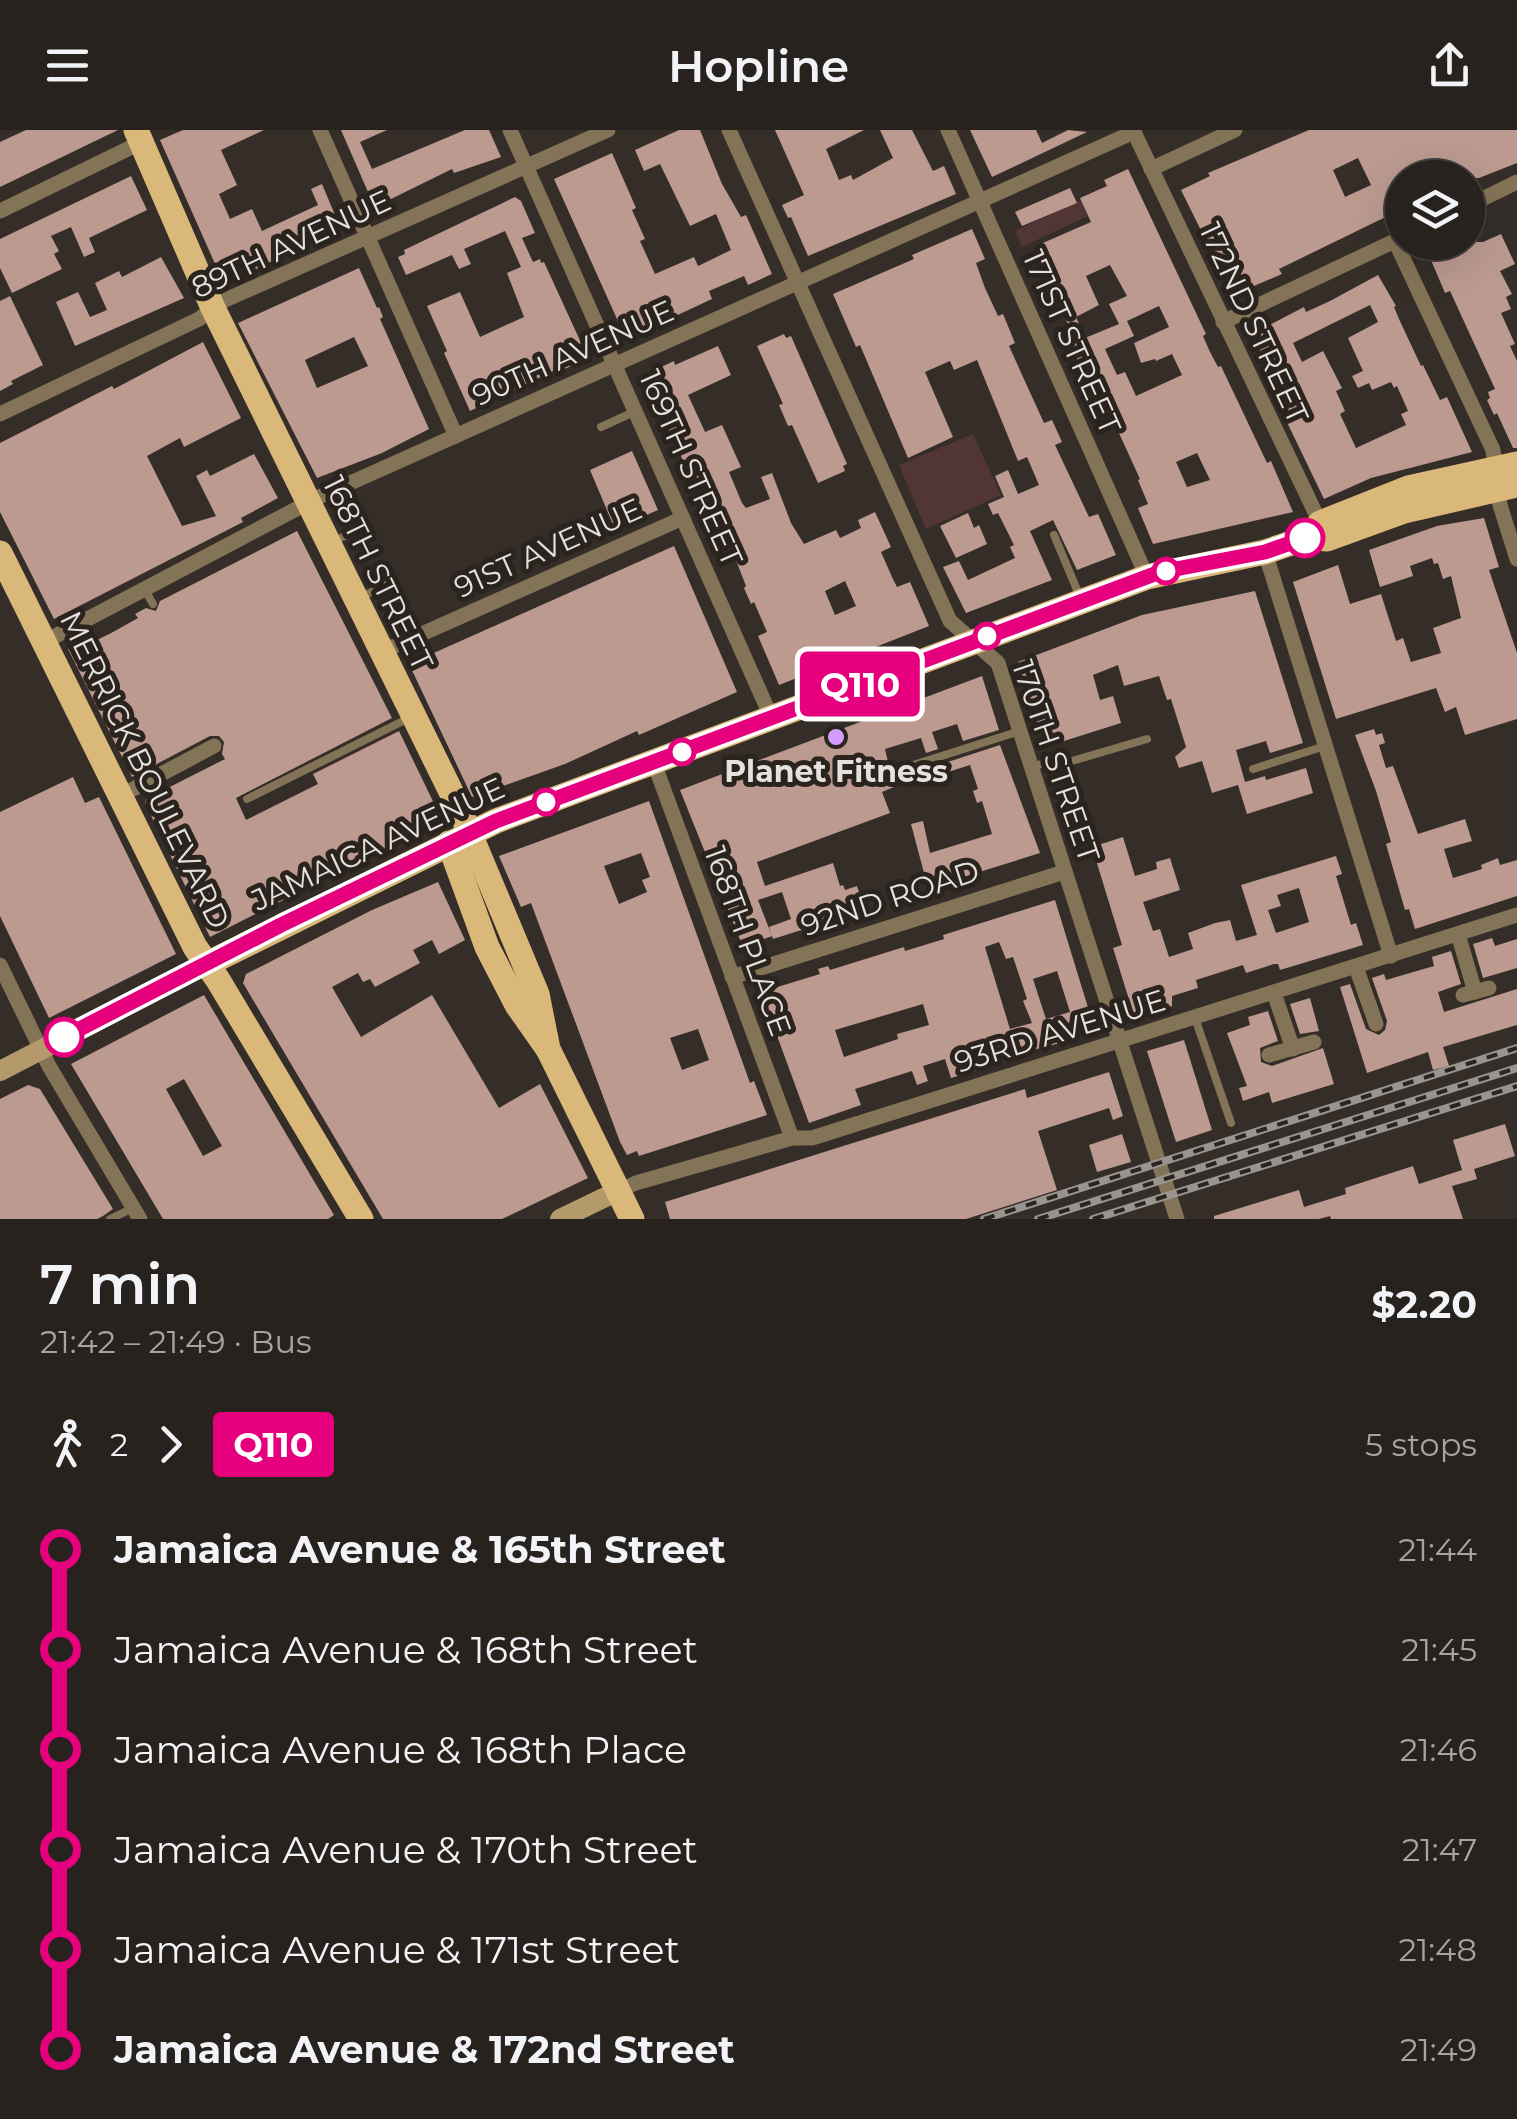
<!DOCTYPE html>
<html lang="en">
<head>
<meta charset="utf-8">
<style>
	body { margin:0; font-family:Montserrat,sans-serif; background:#2f2a27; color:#f1f3f6; height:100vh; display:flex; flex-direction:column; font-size:38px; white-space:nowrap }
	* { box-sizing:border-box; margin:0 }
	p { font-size:32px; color:#a4a4a4 }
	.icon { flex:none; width:55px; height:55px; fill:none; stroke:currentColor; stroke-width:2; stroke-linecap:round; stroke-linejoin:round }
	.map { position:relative; height:1089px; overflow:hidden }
	.drawer { display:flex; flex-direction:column; background:#27221e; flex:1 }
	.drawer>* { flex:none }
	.badge { padding:0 20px; border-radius:8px; font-size:35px; line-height:65px }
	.tools { position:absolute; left:1385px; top:30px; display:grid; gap:20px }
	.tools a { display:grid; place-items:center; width:100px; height:100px; border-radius:50%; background:#27221e; box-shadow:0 10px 40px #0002,0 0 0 2px #433f3c; font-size:50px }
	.map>.badge { position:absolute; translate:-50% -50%; box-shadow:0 0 0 5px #fff }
	.legs { display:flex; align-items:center; gap:15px; height:110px; padding:0 40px; font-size:32px }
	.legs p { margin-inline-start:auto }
	.summary { display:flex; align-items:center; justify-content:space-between; height:170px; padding:0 40px }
	h1 { font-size:55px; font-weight:600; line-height:75px }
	ul { padding:0 40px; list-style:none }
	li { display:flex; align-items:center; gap:35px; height:100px; font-size:38px }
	li i { display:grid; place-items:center; width:15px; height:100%; margin:0 12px; background:currentColor }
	li i::after { content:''; width:25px; height:25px; margin:-12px; border:8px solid; border-radius:50%; background:#27221e }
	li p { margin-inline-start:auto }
	li:first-child i { background:linear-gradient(#0000 50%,currentColor 0) }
	li:last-child i { background:linear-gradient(currentColor 50%,#0000 0) }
	header { display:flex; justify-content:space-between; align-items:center; height:130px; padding:0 40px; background:#27221e; font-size:45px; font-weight:600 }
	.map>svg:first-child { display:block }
	.green { fill:#513537 }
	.building { fill:#bc9a90; fill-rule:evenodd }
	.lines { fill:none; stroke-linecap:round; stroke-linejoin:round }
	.lane { stroke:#847457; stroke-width:8 }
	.street { stroke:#847457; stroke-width:15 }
	.secondary { stroke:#b49a6b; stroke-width:20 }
	.primary { stroke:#dab87a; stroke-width:25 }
	.rail-casing { stroke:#9a9490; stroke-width:8 }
	.rail { stroke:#2a231e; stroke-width:4; stroke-dasharray:11; stroke-linecap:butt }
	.line-1-casing { stroke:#fff; stroke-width:22 }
	.line-1 { stroke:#e6007e; stroke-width:15 }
	.stop-1-dot { fill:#fff; stroke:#e6007e; stroke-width:5 }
	.poi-dot { fill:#d29dfd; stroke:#2a231e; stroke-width:4 }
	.labels { text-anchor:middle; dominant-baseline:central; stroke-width:10; stroke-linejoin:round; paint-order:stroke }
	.street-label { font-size:30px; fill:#e5e1dd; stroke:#2a231e }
	.poi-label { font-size:30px; font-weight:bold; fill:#e5e1dd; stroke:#2a231e }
</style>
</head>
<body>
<header><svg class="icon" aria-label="menu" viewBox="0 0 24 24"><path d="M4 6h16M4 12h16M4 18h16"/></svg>Hopline<svg class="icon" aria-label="share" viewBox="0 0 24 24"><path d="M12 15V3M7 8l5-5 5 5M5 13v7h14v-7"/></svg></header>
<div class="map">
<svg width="1517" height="1089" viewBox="0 0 1517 1089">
	<rect width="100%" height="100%" fill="#342d28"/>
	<!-- green -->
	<g class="green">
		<polygon points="1081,70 1088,86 1022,117 1015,101"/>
		<polygon points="973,304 1001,365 926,399 899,335"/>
	</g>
	<!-- building -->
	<g class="building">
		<polygon points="26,0 118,0 0,57 0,12"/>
		<polygon points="183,0 264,0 221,20 237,55 219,64 230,89 252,79 262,101 318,75 311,59 322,54 340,97 256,139 248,122 216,136 160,10"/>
		<polygon points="341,0 387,0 360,12 372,39 465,0 489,0 501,27 454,43 452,39 391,69 384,70 375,78"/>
		<polygon points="679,0 700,0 722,54 741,87 746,85 772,144 748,155 744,146 709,161 712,169 626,209 554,49 612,23 636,78 632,80 645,109 640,111 655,144 694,127 698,136 731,120 716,84 690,96 660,34 644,41 635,20"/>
		<polygon points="775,0 864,0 826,19 839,50 851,45 853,50 893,28 880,0 912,0 933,41 944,36 956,64 808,126 791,87 788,88 782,75 804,65"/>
		<polygon points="970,0 1036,0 1042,13 1068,0 1087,2 992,47"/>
		<path d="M1309,0H1517V33L1479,48H1402V79L1279,139L1282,144L1233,165L1181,60L1210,46L1208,43ZM1358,28L1371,55L1345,67L1333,40Z"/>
		<path d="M1128,39L1206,204L1203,206L1210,222L1218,237L1221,236L1267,333L1271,331L1293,382L1153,414L1138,378L1148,374L1138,350L1140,349L1107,277L1099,281L1089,258L1097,255L1086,231L1079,234L1069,211L1074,209L1036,116L1091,92L1080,68L1107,56L1104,50ZM1110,135L1127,166L1109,174L1119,194L1085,208L1076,187L1099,175L1086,146ZM1159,176L1169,197L1134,213L1141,233L1155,229L1156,231L1172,224L1182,245L1136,266L1125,242L1117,245L1105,219L1134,206L1127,191ZM1197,323L1210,350L1187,357L1176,332Z"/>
		<polygon points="131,46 147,80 89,108 95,122 84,127 71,97 51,106 59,121 54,124 62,139 12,163 0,138 0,109"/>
		<polygon points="1070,58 1077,73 1022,96 1015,82"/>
		<polygon points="515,67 521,71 535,103 522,108 533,132 540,129 541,133 544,132 588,228 554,244 553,241 470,281 444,223 447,221 427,176 460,162 480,207 524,187 507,143 521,137 505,101 464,119 471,134 459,139 452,125 406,145 398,127 405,124 404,120"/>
		<polygon points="972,99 985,129 976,133 985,158 998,186 1003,184 1015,213 1009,216 1044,293 1052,290 1062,312 1055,315 1089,387 1098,384 1116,425 1077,440 1053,390 1030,401 1052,450 966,483 943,437 959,431 968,450 1015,428 1010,417 1014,415 998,383 993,385 988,374 1004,367 995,346 1008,340 1018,364 1039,355 1027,327 1018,331 977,230 954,240 950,231 925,242 953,307 908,328 860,215 856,217 833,164 914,129 912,125"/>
		<polygon points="1501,104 1515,134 1500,141 1512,164 1506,167 1511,179 1501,183 1515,214 1510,216 1517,231 1517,318 1513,318 1497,283 1494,285 1487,270 1490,268 1488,262 1495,259 1450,161 1445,163 1428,123 1448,112 1483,112"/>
		<polygon points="161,127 184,168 75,216 56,172 78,162 90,187 107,180 95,153 119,141 122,147"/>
		<path d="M359,138L377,178L379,177L383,187L380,189L429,299L382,323L317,348L238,193ZM354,207L368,236L317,258L305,230Z"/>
		<path d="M1378,145L1396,176L1394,177L1399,189L1421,236L1423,235L1440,270L1447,267L1472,322L1371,348L1324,369L1284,286L1288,284L1252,204L1304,177L1306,182L1330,171ZM1370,175L1378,192L1348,208L1363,241L1352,246L1358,258L1369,253L1372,260L1391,252L1394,258L1397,256L1408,281L1401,284L1406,295L1356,318L1340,284L1345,281L1336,261L1342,258L1323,221L1302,232L1293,213Z"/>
		<polygon points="10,166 43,235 11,251 13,254 0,261 0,171"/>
		<polygon points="784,204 786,208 791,206 847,334 843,336 845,341 818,353 792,295 788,296 779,275 783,274 757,216"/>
		<polygon points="203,212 241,288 184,317 180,308 147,326 182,396 216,386 196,346 207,340 210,346 254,324 278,368 241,388 243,392 54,489 0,382 0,313 112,256 114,259"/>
		<path d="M718,216L731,245L688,265L705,302L722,295L741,337L729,342L742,373L746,378L770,369L761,347L772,343L791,393L804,414L836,400L840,408L861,398L858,390L875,382L891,417L881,422L892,447L897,457L910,452L929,496L779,555L758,506L767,502L754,472L751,474L744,458L746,456L737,433L703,354L695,357L644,245L674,231L675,235ZM845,451L856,476L835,485L825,461Z"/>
		<polygon points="632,321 658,380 615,399 590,340"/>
		<polygon points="968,383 974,398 979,395 987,414 956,428 940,396"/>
		<polygon points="1484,388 1499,437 1489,440 1517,523 1517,589 1465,605 1456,577 1445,582 1436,558 1336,589 1293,452 1338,435 1350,474 1381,464 1396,511 1403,508 1411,532 1441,523 1433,498 1461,488 1451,446 1443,449 1438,433 1434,434 1432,428 1410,436 1413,446 1380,457 1369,420 1437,396"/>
		<polygon points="297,401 392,588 236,668 246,690 318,654 313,644 399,601 442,690 210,807 145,673 146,669 225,629 222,624 224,612 219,606 210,606 132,647 68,519 86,509 89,514 113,502 138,488 135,484 146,478 156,481 160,471"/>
		<polygon points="674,416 737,562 639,605 637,601 565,634 472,667 409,534"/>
		<polygon points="1255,461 1303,613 1270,623 1266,611 1236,620 1245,652 1265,646 1266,650 1306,638 1313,663 1247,684 1238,655 1212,663 1202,631 1179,638 1175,627 1186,617 1171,569 1167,570 1159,546 1124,556 1118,535 1093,545 1100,570 1113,566 1121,593 1045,617 1018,532 1142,485"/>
		<polygon points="982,546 999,600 963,611 957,594 932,602 938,619 926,623 921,608 885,619 894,657 882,662 890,683 757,732 765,756 833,733 840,756 843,755 845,760 857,756 865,780 773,809 769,797 791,789 782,762 758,770 772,806 743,817 680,660"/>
		<polygon points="1374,599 1376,605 1382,603 1385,613 1379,615 1386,638 1393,636 1418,704 1465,689 1472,711 1444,719 1453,748 1482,739 1481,735 1498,728 1500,735 1517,730 1517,766 1415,799 1409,779 1405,780 1394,742 1386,714 1391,712 1376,661 1355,605"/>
		<polygon points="1000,615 1040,723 928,758 911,694 923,691 930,723 992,704 982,671 977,673 973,661 978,659 970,635 920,651 917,642"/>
		<polygon points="73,647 85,673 99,667 176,824 49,888 0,786 0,682"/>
		<path d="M649,671L750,953L754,951L767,985L639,1026L637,1021L627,1025L620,1012L531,773L521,777L499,726ZM641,723L650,747L642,750L647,762L619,774L604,736ZM698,899L709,930L682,940L670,908Z"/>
		<path d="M1123,707L1135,746L1157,739L1156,732L1170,728L1180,760L1143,772L1153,801L1160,799L1169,827L1193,819L1188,803L1215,793L1230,790L1236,811L1257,805L1241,755L1336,726L1342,744L1336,746L1351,795L1356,793L1363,815L1280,840L1278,834H1274L1246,843L1243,835L1196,850L1198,858L1172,866V876L1135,889L1113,818L1122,815L1092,717ZM1299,758L1309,792L1276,803L1268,780L1281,776L1277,765Z"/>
		<polygon points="438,752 465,810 439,824 432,810 413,820 420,833 375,857 370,849 363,852 358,843 332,857 361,907 432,865 499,978 540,954 588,1048 502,1089 383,1089 243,853 246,844 372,780"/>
		<path d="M1055,770L1094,897L1073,903L1075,909L1006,927L993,931L994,935L951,948L945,929L923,936L928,951L917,955L912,941L855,959L861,975L809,993L761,862L820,844L818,839L828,836L830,840L904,817L905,821L944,809L943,805ZM999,812L1006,829L1013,827L1027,869L1023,871L1032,893L1010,899L985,817ZM1057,841L1070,882L1046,889L1033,849ZM923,874L929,895L897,904L898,909L844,927L835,900Z"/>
		<polygon points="1492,808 1495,816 1517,809 1517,838 1483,848 1473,814"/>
		<polygon points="1451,821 1461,854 1438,862 1444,882 1517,859 1517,895 1443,917 1449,936 1433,940 1428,922 1367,943 1340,857 1350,854 1366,899 1379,905 1385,900 1387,891 1372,848 1384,844 1386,850 1434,836 1432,827"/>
		<path d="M204,865L334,1085L328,1089H163L71,934ZM184,949L222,1016L203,1026L166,959Z"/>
		<polygon points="1310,868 1319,901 1300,904 1290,874"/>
		<polygon points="1268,881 1278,911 1260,918 1261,932 1272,936 1323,918 1334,954 1272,973 1269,962 1243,971 1239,958 1247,956 1227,903 1250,895 1248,887"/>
		<polygon points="1184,910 1212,1000 1176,1012 1147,921"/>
		<polygon points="1109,942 1123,986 1113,990 1109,978 1038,1001 1057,1060 966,1089 670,1089 665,1072 1025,959 1027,968"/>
		<polygon points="28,955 40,959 113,1079 103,1086 97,1089 0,1089 0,969"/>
		<polygon points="1505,994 1515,1026 1474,1039 1477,1049 1452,1056 1463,1089 1331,1089 1330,1086 1319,1089 1214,1089 1214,1086 1299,1060 1304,1077 1346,1064 1345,1058 1413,1036 1419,1054 1462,1040 1453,1010"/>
		<polygon points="1122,1004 1131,1032 1097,1042 1089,1015"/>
	</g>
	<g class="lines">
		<!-- lane -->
		<g class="lane">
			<polyline points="601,297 636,281"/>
			<polyline points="1054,405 1080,467"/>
			<polyline points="332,412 364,397"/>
			<polyline points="145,460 153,474"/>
			<polyline points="359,468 390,453"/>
			<polyline points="1031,637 1052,631 1065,633 1147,609"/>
			<polyline points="904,638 1020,601"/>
			<polyline points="1253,639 1325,616"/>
			<polyline points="247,669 409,588"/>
			<polyline points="1195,888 1231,993"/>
			<polyline points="110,1089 133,1078"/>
		</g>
		<!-- street -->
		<g class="street">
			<polyline points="320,0 456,306"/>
			<polyline points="510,0 772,589"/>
			<polyline points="729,0 950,491 998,533 1177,1089"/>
			<polyline points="948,0 1147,447"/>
			<polyline points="1133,0 1324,401"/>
			<polyline points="1151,39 1235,0"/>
			<polyline points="1468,76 1517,52"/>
			<polyline points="0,81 142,12"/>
			<polyline points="1395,111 1493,320 1500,375 1517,429"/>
			<polyline points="1223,192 1401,108"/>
			<polyline points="0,284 199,189 223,171 608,0"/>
			<polyline points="1265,422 1391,826"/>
			<polyline points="44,512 319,367 1134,2"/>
			<polyline points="381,522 683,388"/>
			<polyline points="654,633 792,1008"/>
			<polyline points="120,666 214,616"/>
			<polyline points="1458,804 1475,862"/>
			<polyline points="0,835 49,936 140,1089"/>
			<polyline points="1356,837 1376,894"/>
			<polyline points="732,847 1064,742"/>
			<polyline points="1274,863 1293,919"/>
			<polyline points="1463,865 1489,858"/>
			<polyline points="1269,925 1314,912"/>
			<polyline points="618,1061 636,1053 792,1008 812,1008 1517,785"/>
		</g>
		<!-- secondary -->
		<g class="secondary">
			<polyline points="0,941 207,834"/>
			<polyline points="560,1089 618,1061"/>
		</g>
		<!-- primary -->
		<g class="primary">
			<polyline points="136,0 213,178 460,680 537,864 548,919"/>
			<polyline points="1309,407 1320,393 1408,358 1517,334"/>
			<polyline points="0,423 195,817 218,850 361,1089"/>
			<polyline points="449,713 487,817 517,875 548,919 632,1089"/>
			<polyline points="207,834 496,691 1147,447 1265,422 1309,407 1327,409 1404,381 1517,355"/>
		</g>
		<defs>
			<g id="rail">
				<polyline points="984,1089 1517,918"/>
				<polyline points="1038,1089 1517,938"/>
				<polyline points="1093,1089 1517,956"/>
			</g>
		</defs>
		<!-- rail casing -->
		<use href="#rail" class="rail-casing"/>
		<!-- rail -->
		<use href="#rail" class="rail"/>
	</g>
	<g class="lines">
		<defs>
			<polyline id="line-1" points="64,907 281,795 496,691 1160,442 1265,422 1305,408"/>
		</defs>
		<!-- line-1 casing -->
		<use href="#line-1" class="line-1-casing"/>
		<!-- line-1 -->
		<use href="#line-1" class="line-1"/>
	</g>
	<!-- markers -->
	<g class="stop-1-dot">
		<circle cx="1305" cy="408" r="18"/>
		<circle cx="1166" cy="441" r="12"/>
		<circle cx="987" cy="506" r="12"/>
		<circle cx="682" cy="622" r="12"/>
		<circle cx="546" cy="672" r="12"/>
		<circle cx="64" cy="907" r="18"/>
	</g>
	<circle class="poi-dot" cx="836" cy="607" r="10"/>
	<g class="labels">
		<!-- street labels -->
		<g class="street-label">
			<text transform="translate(291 114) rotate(-25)">89TH AVENUE</text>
			<text transform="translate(1254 193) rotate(65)">172ND STREET</text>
			<text transform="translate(1072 212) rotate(66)">171ST STREET</text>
			<text transform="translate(573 223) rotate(-24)">90TH AVENUE</text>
			<text transform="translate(691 338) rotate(66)">169TH STREET</text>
			<text transform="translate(548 418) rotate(-24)">91ST AVENUE</text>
			<text transform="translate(378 443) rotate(64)">168TH STREET</text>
			<text transform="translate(1056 631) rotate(71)">170TH STREET</text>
			<text transform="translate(145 640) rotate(64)">MERRICK BOULEVARD</text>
			<text transform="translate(378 714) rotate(-25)">JAMAICA AVENUE</text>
			<text transform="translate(890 768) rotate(-18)">92ND ROAD</text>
			<text transform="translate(748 811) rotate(70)">168TH PLACE</text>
			<text transform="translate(1060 901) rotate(-17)">93RD AVENUE</text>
		</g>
		<!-- poi labels -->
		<g class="poi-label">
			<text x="836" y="641">Planet Fitness</text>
		</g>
	</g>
</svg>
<div class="tools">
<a><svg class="icon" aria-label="layers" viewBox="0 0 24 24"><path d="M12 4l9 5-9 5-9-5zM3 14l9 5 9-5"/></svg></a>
</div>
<b class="badge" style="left:860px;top:554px;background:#e6007e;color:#fff">Q110</b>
</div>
<section class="drawer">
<div class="summary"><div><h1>7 min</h1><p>21:42 – 21:49 · Bus</p></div><b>$2.20</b></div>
<div class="legs"><svg class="icon" aria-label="walk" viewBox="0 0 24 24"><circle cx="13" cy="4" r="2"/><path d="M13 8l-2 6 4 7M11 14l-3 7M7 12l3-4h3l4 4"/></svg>2<svg class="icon" aria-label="forward" viewBox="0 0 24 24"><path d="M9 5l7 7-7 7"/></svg><b class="badge" style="background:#e6007e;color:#fff">Q110</b><p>5 stops</p></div>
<ul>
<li><i style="color:#e6007e"></i><b>Jamaica Avenue &amp; 165th Street</b><p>21:44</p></li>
<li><i style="color:#e6007e"></i><span>Jamaica Avenue &amp; 168th Street</span><p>21:45</p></li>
<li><i style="color:#e6007e"></i><span>Jamaica Avenue &amp; 168th Place</span><p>21:46</p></li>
<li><i style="color:#e6007e"></i><span>Jamaica Avenue &amp; 170th Street</span><p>21:47</p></li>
<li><i style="color:#e6007e"></i><span>Jamaica Avenue &amp; 171st Street</span><p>21:48</p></li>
<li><i style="color:#e6007e"></i><b>Jamaica Avenue &amp; 172nd Street</b><p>21:49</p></li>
</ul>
</section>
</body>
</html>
